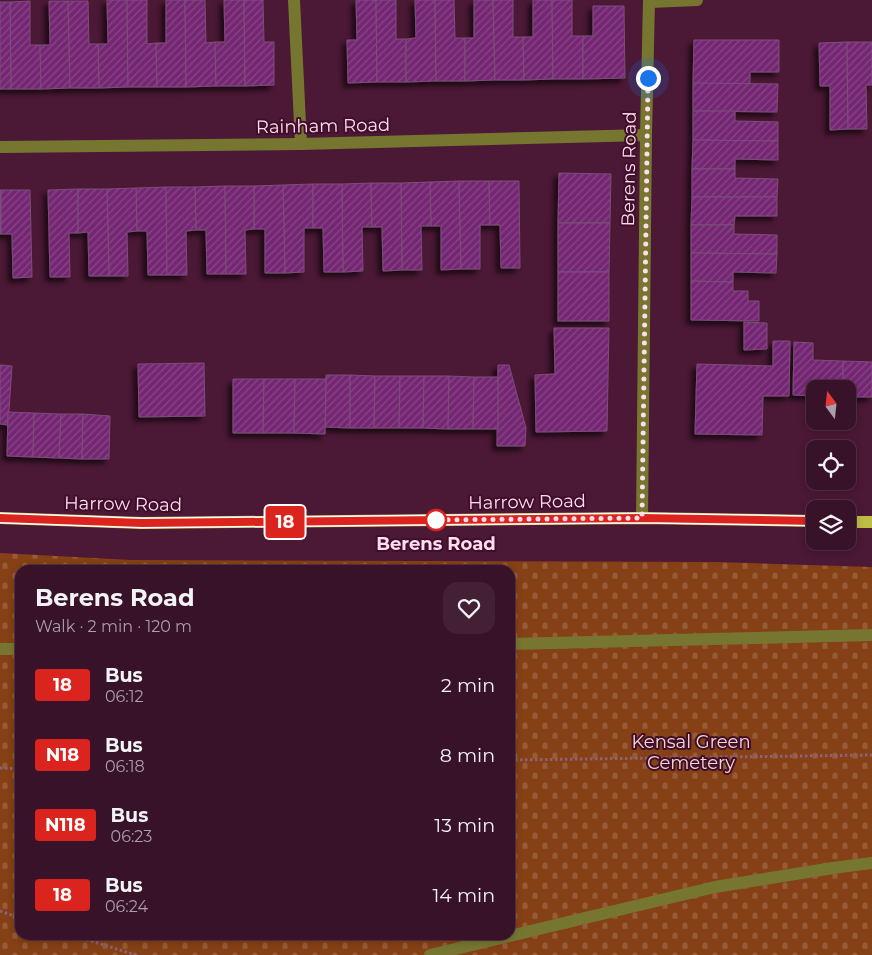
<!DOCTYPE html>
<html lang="en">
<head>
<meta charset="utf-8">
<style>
	body { margin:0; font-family:Montserrat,sans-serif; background:#432034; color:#f1f3f6; height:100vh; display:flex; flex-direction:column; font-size:19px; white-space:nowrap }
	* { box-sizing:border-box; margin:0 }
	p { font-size:16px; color:#ab9ea8 }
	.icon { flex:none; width:28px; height:28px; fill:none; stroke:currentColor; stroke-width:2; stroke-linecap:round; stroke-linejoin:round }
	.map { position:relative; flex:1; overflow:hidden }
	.details { position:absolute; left:15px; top:565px; width:500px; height:375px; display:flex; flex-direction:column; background:#381228; border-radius:15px; box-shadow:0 2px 8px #0003,0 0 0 1px #523245 }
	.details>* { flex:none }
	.badge { padding:0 10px; border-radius:4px; font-size:18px; line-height:32px }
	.needle { width:32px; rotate:345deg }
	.fabs { position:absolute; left:806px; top:380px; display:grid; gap:10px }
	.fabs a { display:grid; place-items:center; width:50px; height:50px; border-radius:10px; background:#381228; box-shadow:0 2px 8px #0003,0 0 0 1px #523245; font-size:25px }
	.you { position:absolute; width:25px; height:25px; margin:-12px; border:4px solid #fff; border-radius:50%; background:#1a73e8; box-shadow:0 0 0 8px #1a73e833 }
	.map>.badge { position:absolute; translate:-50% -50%; box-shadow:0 0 0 2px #fff }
	.round { display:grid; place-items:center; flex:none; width:52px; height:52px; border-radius:15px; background:#432034 }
	.headline { display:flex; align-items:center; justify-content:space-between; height:85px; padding:0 20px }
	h1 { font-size:24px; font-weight:700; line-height:38px }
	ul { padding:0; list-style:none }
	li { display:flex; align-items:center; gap:15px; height:70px; padding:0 20px }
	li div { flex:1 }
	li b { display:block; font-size:19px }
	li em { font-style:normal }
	li .badge { min-width:55px; font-weight:700; text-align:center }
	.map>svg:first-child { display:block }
	.cemetery { fill:url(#cemetery-stones); fill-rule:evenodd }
	.building { fill:url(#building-hatch); stroke:#7b4e79; filter:url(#shadow) }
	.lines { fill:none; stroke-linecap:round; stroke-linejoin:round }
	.path { stroke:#8d6178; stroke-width:3; stroke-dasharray:2.5 2.5; stroke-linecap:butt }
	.minor { stroke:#777631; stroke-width:12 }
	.major { stroke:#bebd46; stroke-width:12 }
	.line-casing { stroke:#fff; stroke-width:11 }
	.line { stroke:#dc241f; stroke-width:8 }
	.walk { stroke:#ffddec; stroke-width:5; stroke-dasharray:0 9 }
	.stop-dot { fill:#fff; stroke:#dc241f; stroke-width:2.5 }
	.labels { text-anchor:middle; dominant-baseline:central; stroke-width:4; stroke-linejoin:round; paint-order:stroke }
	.street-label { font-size:18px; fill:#ffddec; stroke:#400d2b }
	.stop-label { font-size:18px; font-weight:bold; fill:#ffddec; stroke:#400d2b }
	.park-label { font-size:18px; fill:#f4d9cc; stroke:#400d2b }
</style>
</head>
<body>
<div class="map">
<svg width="872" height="955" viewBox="0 0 872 955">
	<defs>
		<pattern id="cemetery-stones" width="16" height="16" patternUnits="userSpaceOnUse" patternTransform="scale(1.25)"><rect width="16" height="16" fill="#854015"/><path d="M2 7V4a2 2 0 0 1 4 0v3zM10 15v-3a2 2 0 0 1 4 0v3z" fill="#975b37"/></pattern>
		<pattern id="building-hatch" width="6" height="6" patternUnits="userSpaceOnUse" patternTransform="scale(1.25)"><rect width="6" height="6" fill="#742773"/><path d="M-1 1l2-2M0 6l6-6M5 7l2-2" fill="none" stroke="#894687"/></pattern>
		<filter id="shadow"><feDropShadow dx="-4.5" dy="4.5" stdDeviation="2.5" flood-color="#0009"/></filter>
	</defs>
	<rect width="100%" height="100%" fill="#4b1835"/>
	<!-- cemetery -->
	<path class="cemetery" d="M0,553L131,560L716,562L872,567V955H0ZM20,570H510V935H20Z"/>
	<!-- building -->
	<g class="building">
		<polygon points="107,0 127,0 128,87 99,88 98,44 108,44"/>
		<polygon points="127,0 147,0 147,44 156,43 157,87 128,87"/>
		<polygon points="166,0 185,0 186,87 157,87 156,43 166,43"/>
		<polygon points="185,0 205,0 206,43 215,42 216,86 186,87"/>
		<polygon points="224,0 244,0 245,86 216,86 215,42 225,42"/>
		<polygon points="244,0 263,0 264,42 274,42 274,85 245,86"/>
		<polygon points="356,0 376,0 377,82 348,83 347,40 357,40"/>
		<polygon points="376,0 396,0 396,39 406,39 406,82 377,82"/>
		<polygon points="415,0 435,0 436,81 406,82 406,39 416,38"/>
		<polygon points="435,0 454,0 455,38 465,38 465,81 436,81"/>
		<polygon points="474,0 493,0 495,80 465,81 465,38 474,38"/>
		<polygon points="493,0 513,0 513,37 523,37 524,80 495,80"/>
		<polygon points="533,0 552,0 553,79 524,80 523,37 533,37"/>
		<polygon points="552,0 572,0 572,36 583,36 583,79 553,79"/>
		<polygon points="30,1 30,45 40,45 41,89 11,89 10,2"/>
		<polygon points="49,1 68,1 70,88 41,89 40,45 50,45"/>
		<polygon points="68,1 88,1 89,44 98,44 99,88 70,88"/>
		<polygon points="0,2 10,2 11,89 0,89"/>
		<polygon points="593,6 624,6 625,78 583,79 583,36 593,36"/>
		<polygon points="694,40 779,40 779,72 750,72 750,84 693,83"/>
		<polygon points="847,42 848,129 830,130 830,86 820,86 819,43"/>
		<polygon points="847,42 872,42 872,85 866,85 867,129 848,129"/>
		<polygon points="693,83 778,84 777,112 693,111"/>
		<polygon points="693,111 735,111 735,121 778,122 778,141 693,140"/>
		<polygon points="693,140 778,141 778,160 735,159 735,169 692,169"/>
		<polygon points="692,169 735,169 735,178 778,179 777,197 692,197"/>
		<polygon points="559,173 611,174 610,223 558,223"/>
		<polygon points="459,181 461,269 441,270 441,226 431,226 430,182"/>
		<polygon points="459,181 489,181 490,225 480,225 480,269 461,269"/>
		<polygon points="489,181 519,181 520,268 501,268 500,225 490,225"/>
		<polygon points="430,182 431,226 421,226 422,270 402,270 401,183"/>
		<polygon points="371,183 372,227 362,227 363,271 343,272 342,184"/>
		<polygon points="371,183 401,183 402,270 383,271 382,227 372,227"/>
		<polygon points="313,184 313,228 304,228 304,272 285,273 283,185"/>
		<polygon points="313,184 342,184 343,272 324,272 323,228 313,228"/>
		<polygon points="283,185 285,273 265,273 265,229 254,229 254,186"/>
		<polygon points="225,186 226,274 207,274 206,230 196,230 195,187"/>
		<polygon points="225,186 254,186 254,229 245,230 246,274 226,274"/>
		<polygon points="166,187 167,275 148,275 147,231 137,231 136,188"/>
		<polygon points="166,187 195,187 196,230 186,231 187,275 167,275"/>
		<polygon points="136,188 137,231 127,232 128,276 109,276 107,189"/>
		<polygon points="78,189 78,233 69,233 70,277 50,277 48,190"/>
		<polygon points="78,189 107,189 109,276 89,276 88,232 78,233"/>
		<rect x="0" y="190" width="1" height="44"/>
		<polygon points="1,190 30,190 32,277 13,278 12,234 1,234"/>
		<polygon points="692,197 777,197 777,216 735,216 734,225 691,225"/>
		<polygon points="558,223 610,223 609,272 558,272"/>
		<polygon points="691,225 734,225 734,234 777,235 777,254 691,253"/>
		<polygon points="691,253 777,254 776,273 733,272 733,282 691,281"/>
		<rect x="558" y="272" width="51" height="49"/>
		<polygon points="691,281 733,282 733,291 748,291 748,301 759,301 759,321 691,320"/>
		<polygon points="744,322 767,323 767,349 744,350"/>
		<polygon points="554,328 609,328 607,431 536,432 535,375 555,374"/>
		<polygon points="773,341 790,341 789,396 763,396 762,435 695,434 697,364 773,366"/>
		<polygon points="794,342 813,343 813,360 843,361 843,389 815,389 815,396 793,395"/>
		<polygon points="843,361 872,362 872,397 848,397 848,389 843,389"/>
		<polygon points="204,363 205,416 139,417 138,364"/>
		<polygon points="0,365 12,366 8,425 0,424"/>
		<polygon points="498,365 509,365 526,428 525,446 497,446"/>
		<polygon points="326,375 350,375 350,428 325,427"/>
		<polygon points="350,375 375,376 374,428 350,428"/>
		<polygon points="375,376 400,376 399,428 374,428"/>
		<polygon points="400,376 424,376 423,428 399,428"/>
		<polygon points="424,376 449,376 448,429 423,428"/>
		<polygon points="449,376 474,377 473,429 448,429"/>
		<polygon points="474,377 498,377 498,429 473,429"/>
		<polygon points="233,379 264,379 263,433 233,433"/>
		<polygon points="264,379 295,379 294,433 263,433"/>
		<polygon points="295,379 326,379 325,434 294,433"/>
		<polygon points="8,412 34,413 33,457 7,456"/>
		<polygon points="34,413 61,414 59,458 33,457"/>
		<polygon points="61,414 83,414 82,459 59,458"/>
		<polygon points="83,414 110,416 109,459 82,459"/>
	</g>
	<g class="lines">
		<!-- path -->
		<g class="path">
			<polyline points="510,760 872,755"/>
			<polyline points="0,768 20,769"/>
			<polyline points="0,911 20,918"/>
			<polyline points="72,935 136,955"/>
		</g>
		<!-- minor -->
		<g class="minor">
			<polyline points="294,0 301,144"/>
			<polyline points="650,2 697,0"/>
			<polyline points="0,147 301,144 646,135"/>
			<polyline points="642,518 646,135 649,0"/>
			<polyline points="510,644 872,635"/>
			<polyline points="0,649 20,649"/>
			<polyline points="430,955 715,887 833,868 872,863"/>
		</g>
		<!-- major -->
		<g class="major">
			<polyline points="0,518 142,523 642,518 815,521"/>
			<polyline points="848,522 872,522"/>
		</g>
	</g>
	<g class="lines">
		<defs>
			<polyline id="line" points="0,518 142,523 642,518 815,521"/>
		</defs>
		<!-- line casing -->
		<use href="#line" class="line-casing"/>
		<!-- line -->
		<use href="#line" class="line"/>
		<!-- walk -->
		<polyline class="walk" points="436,520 433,520 642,518 648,78"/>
	</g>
	<!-- markers -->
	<circle class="stop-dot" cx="436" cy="520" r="10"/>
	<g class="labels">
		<!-- street labels -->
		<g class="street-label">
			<text transform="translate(323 126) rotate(-1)">Rainham Road</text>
			<text transform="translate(629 169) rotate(-89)">Berens Road</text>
			<text transform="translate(527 502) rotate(-1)">Harrow Road</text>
			<text transform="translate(123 504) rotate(1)">Harrow Road</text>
		</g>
		<!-- stop labels -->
		<g class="stop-label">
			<text x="436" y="544">Berens Road</text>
		</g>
		<!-- park labels -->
		<g class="park-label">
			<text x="691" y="742">Kensal Green<tspan x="691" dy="21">Cemetery</tspan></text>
		</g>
	</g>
</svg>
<div class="fabs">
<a><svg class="needle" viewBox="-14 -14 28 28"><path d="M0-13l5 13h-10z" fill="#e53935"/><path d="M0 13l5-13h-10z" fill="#ab9ea8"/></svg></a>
<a><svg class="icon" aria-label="locate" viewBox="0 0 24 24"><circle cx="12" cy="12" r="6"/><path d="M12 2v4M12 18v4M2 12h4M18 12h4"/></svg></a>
<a><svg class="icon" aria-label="layers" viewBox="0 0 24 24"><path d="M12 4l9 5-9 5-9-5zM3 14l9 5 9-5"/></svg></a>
</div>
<div class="you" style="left:648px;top:78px"></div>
<b class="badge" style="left:285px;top:522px;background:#dc241f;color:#fff">18</b>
<section class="details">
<div class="headline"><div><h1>Berens Road</h1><p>Walk · 2 min · 120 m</p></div><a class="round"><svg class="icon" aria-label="heart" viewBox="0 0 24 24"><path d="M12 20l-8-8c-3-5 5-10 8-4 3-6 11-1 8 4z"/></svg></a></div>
<ul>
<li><span class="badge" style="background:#dc241f;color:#fff">18</span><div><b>Bus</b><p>06:12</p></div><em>2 min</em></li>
<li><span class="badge" style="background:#dc241f;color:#fff">N18</span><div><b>Bus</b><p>06:18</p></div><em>8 min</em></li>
<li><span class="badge" style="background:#dc241f;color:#fff">N118</span><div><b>Bus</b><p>06:23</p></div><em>13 min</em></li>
<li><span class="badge" style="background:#dc241f;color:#fff">18</span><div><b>Bus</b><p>06:24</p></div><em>14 min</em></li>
</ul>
</section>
</div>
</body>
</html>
